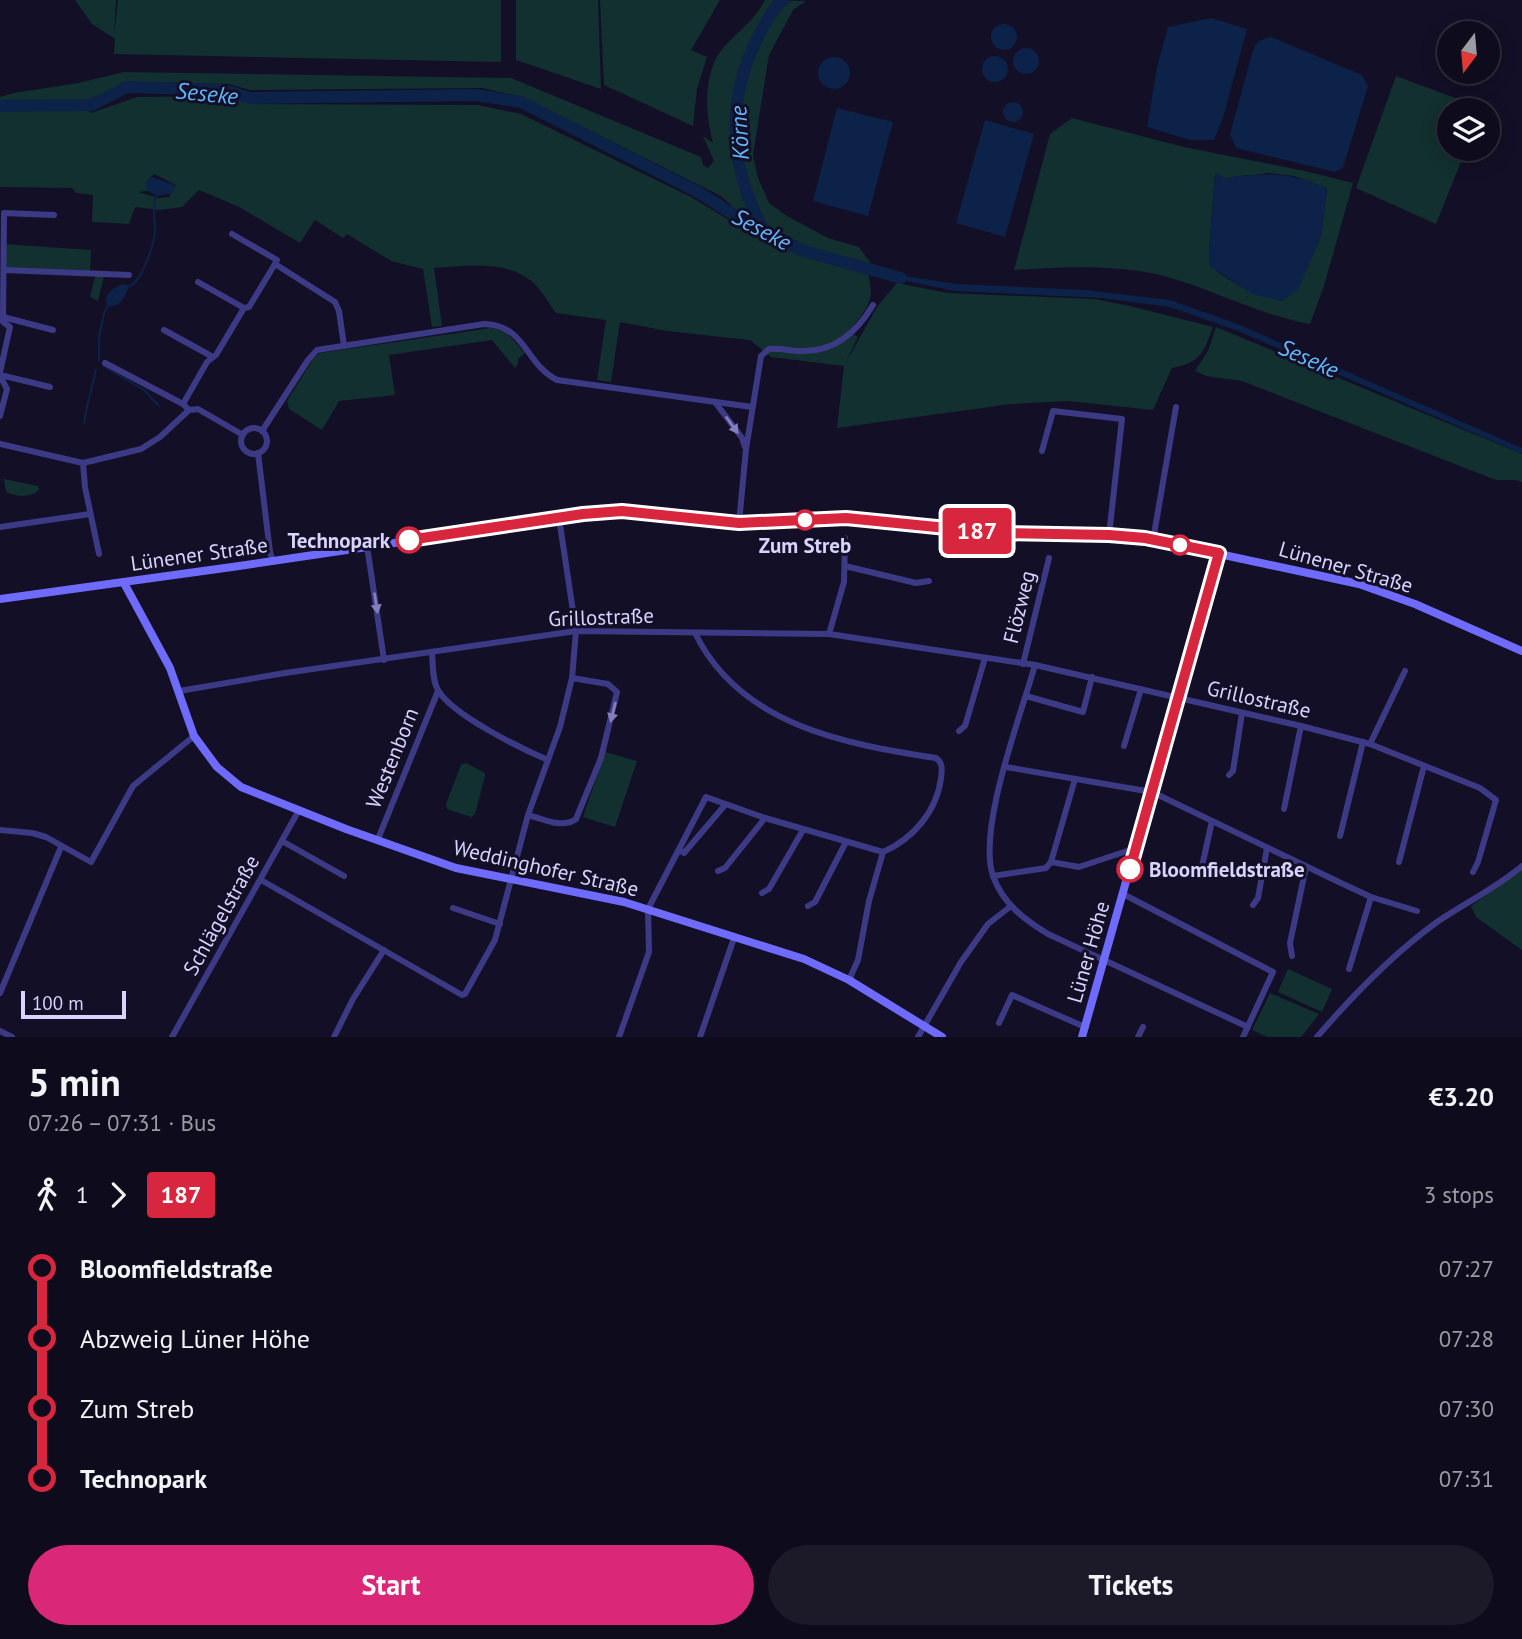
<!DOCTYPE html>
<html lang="en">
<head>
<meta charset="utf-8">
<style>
	body { margin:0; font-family:"PT Sans",sans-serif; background:#1c1929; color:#f1f3f6; height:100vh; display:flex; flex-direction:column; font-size:26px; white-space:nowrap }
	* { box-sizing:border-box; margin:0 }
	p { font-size:23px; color:#9b9ba3 }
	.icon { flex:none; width:38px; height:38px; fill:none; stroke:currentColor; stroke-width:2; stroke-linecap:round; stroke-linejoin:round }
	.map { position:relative; height:1037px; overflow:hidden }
	.side { display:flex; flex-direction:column; background:#0e0b1c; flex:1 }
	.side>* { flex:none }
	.badge { padding:0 14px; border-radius:5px; font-size:24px; line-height:46px }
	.needle { width:46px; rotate:196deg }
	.fabs { position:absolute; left:1437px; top:21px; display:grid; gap:14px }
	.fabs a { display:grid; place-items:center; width:63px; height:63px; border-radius:50%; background:#0e0b1c; box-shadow:0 4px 18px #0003,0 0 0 2px #2e2b3b; font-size:35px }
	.scale { position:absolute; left:21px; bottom:18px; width:105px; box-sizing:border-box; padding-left:7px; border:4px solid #d9d4ff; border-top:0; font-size:19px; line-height:24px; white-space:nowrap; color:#d9d4ff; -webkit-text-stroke:5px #130f26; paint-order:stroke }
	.map>.badge { position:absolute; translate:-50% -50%; box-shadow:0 0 0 4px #fff }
	.legs { display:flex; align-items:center; gap:10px; height:77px; padding:0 28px; font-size:23px }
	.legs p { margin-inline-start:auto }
	.head { display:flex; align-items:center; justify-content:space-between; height:119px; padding:0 28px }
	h1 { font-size:38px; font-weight:700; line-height:52px }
	.action { display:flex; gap:14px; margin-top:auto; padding:14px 28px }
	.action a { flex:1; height:80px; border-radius:42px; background:#db2777; color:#fff; font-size:28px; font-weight:700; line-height:80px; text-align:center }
	.action a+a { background:#1c1929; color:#f1f3f6 }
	ul { padding:0 28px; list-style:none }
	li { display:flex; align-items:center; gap:24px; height:70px; font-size:26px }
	li i { display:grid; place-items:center; width:10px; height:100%; margin:0 9px; background:currentColor }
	li i::after { content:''; width:18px; height:18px; margin:-9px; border:5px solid; border-radius:50%; background:#0e0b1c }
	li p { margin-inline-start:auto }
	li:first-child i { background:linear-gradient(#0000 50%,currentColor 0) }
	li:last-child i { background:linear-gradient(currentColor 50%,#0000 0) }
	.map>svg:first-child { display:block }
	.green { fill:#12302f; fill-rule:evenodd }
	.water { fill:#0c2248 }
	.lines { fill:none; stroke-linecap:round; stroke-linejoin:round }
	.stream { stroke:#0c2248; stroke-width:2 }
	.river { stroke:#0c2248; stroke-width:12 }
	.street { stroke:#3d3a85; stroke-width:6 }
	.secondary { stroke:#6f6bff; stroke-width:8 }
	.oneway { fill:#837fbc }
	.line-1-casing { stroke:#fff; stroke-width:16 }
	.line-1 { stroke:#d7263d; stroke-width:10 }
	.stop-1-dot { fill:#fff; stroke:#d7263d; stroke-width:3.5 }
	.labels { text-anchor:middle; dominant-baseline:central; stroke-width:6; stroke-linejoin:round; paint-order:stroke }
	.stop-label { font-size:21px; font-weight:bold; fill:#d9d4ff; stroke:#130f26; text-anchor:end }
	.street-label { font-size:21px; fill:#d9d4ff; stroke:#130f26 }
	.water-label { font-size:23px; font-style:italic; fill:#62b6ff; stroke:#130f26 }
</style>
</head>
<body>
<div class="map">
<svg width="1522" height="1037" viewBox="0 0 1522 1037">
	<rect width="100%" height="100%" fill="#130f26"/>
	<!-- green -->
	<g class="green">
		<polygon points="75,0 116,0 114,36 118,0 501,0 501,62 114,54 115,39 92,24"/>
		<polygon points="516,0 598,0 601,89 516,60"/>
		<polygon points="600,0 720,0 691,50 707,57 697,89 693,126 604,85"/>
		<path d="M765,0L806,1L793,10L769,55L753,155L758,178L769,203L787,216L828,238L859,247L870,262C868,276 869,277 871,290C872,305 858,320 849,331L858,337L845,364L877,307L897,283L948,293L1094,299L1130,306L1213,327C1204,352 1200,363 1172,368L1153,410L1068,401L1011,404L837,428L844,366L771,357L750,340L667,331L620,322L611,382L597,380L606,320L556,313C548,302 539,285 527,278C500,260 464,266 434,268L442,326L432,327L423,269L391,261L347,234L343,238L315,220L300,243L239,207L199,190L182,207L160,210L135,207L129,224L92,222L93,195L76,193L72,188L0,187V97L14,93L78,83L124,72L511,78L701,157L703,165L708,168L714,161L703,136L713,143C705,114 702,70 725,46C738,31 756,19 765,0ZM125,82L229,84L250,90L482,88L523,97L721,196L779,250L691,197L521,114L478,105L251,104L226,96L137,97L91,113L77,102L88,101ZM154,174L176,185L169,197L159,198L138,192L147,191L148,180Z"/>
		<polygon points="1396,76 1482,108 1482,110 1449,110 1449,149 1466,149 1436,224 1356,188"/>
		<path d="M1072,118L1184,147L1305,171L1353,183L1324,286L1310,324C1258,315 1211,288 1160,275C1114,264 1061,267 1014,270L1050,134ZM1268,173L1294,176L1327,188L1321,237L1282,301C1251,294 1235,285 1210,266L1209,252L1215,174L1226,179C1240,174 1253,176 1268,173Z"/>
		<polygon points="3,244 91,250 90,274 4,270"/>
		<polygon points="95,276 104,276 98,301 90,297"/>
		<polygon points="1216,327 1522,454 1522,482 1516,480 1496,480 1242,381 1206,376 1195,371 1208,351"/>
		<polygon points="491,328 506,332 525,353 518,359 518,364 515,368 492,340 389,355 395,395 339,401 322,430 289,409 287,401 313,359 320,353"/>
		<path d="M4,479L38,486L39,490C30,498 16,497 6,492Z"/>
		<polygon points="605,752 637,761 615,827 583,817"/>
		<polygon points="466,763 485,773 485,776 475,814 471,817 447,809 446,804 461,765"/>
		<polygon points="1522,869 1522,950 1476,917 1471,906"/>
		<polygon points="1288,969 1332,989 1322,1012 1278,992"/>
		<polygon points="1270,993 1319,1014 1301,1037 1267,1037 1252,1030"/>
	</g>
	<!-- water -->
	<g class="water">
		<polygon points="1211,18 1247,29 1223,118 1214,140 1190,140 1147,127 1157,67 1168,27"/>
		<circle cx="1004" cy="37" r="13"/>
		<polygon points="1271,37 1362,75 1368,86 1343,168 1335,172 1236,148 1230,134 1253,50 1258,41"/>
		<circle cx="1026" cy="61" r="13"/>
		<circle cx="995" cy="69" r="13"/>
		<circle cx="834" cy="73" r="16"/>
		<circle cx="1013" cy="112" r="10"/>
		<polygon points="837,108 893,122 868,216 813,201"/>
		<polygon points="985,120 1034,134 1005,237 956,223"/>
		<path d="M1215,173L1226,179C1236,175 1243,176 1254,175C1285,173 1298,177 1327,188L1321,237L1298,290L1282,301L1252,294L1210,266L1209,252Z"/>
		<polygon points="152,177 175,185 173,193 158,196 147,191 146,183"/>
		<polygon points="887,270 905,276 957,284 1085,290 1170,300 1235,323 1522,448 1522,454 1238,331 1170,307 1102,298 955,291 892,278 886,276"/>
		<path d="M123,284L130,286C123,295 123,308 108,306C102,294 113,288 123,284Z"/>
	</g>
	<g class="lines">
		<!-- stream -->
		<g class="stream">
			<path d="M130,286C142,281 155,242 155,230C155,218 152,206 156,195"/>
			<polyline points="99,360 99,338 104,313 108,306"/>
			<polyline points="103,366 144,390 159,406"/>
			<path d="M84,423C87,403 92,388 96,370"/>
		</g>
		<!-- river -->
		<g class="river">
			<polyline points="0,106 92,105 127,87 224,90 250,98 476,95 521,102 698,192 750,225 804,251 901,278"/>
			<path d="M764,230C729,167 725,100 759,35C766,22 772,10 783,0"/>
		</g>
		<!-- street -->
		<g class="street">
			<polyline points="232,234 277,260 275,264"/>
			<polyline points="275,264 335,302 339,311 344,346"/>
			<polyline points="4,270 129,275"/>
			<polyline points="198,282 244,308"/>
			<polyline points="3,317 53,330"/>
			<polyline points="164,330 213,357"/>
			<polyline points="105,363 183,404"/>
			<polyline points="0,372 10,327 3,322 4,213 54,215"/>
			<polyline points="0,375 50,387"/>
			<polyline points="0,376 7,389 0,416"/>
			<polyline points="715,402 742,438 745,447"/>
			<polyline points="189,410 183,404 207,362 216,355 244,308 249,307 275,264"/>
			<circle cx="254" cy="441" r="13"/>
			<path d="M262,431L308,360L317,350L484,324C526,325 525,364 557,380L752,407"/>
			<polyline points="0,444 83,463"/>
			<polyline points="1042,451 1053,411 1122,419 1109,535"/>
			<polyline points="258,453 270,552 273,561"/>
			<path d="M739,523L746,449L761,356L769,349C780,348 791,351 802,351C835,352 857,332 873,305"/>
			<polyline points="0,527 90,514"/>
			<polyline points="1153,540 1176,407"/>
			<polyline points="367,546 384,660"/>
			<polyline points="99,554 85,487 83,463 141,449 160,437 189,410 198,409 243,435"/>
			<polyline points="845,566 916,583 929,581"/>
			<path d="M695,633C740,725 844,744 936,758C943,763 942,769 941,778C937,811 913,839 883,852L869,901L858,960L849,980"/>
			<polyline points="829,634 844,582 845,538"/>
			<path d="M432,652C433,664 432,680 438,690C452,715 522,749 548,760"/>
			<polyline points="1023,664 1049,558"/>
			<path d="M1035,665C1021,715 977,829 993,876C1003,904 1025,920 1048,934L1248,1027"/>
			<polyline points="179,691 285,673 576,631 829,634 1035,665 1301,726 1370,744 1480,788 1496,800 1478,862 1473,872"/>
			<polyline points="1026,696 1083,712 1092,677"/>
			<polyline points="959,731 965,726 985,658"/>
			<polyline points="1370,744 1405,671"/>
			<polyline points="1124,746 1141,689"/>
			<polyline points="1006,767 1152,792 1341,883 1371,897 1417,911"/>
			<polyline points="1229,775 1233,771 1242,713"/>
			<polyline points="1284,809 1301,726"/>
			<path d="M528,815C543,819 562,829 576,819L601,758L617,692L608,684L572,678"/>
			<polyline points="0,830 32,833 46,837 91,862 133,786 194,736"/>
			<polyline points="1340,836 1363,742"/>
			<polyline points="378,839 438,691"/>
			<polyline points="282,841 344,876"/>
			<polyline points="679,850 684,853 725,805"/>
			<polyline points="1051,862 1075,779"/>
			<polyline points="1399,862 1424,766"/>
			<polyline points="718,871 725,868 765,818"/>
			<polyline points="993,876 1046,868 1051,862 1079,867 1136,848"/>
			<polyline points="1197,876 1201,871 1212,821"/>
			<polyline points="261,880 462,995 465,994 495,940 528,815 560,727 572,678 576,631 559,518"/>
			<polyline points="762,893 769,889 803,830"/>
			<polyline points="1123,894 1273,972 1243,1037"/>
			<polyline points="1253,905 1258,898 1267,848"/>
			<polyline points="808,906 815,902 846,842"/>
			<polyline points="453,908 500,924"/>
			<polyline points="1292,956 1290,943 1306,867"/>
			<polyline points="1349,969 1371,897"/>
			<polyline points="0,993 61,847"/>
			<polyline points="999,1023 1012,995 1085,1027"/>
			<polyline points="0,1031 12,1037"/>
			<polyline points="172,1037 299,810"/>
			<polyline points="334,1037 353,999 384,950"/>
			<polyline points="619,1037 649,952 648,909 706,797 765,818 883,852"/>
			<polyline points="700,1037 734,938"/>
			<polyline points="918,1037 961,962 988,924 1011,906"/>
			<polyline points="1138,1037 1143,1027"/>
			<path d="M1317,1037C1353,995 1393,954 1437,922C1465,903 1496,888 1522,866"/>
		</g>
		<!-- secondary -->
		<g class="secondary">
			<polyline points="124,583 170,668 194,736 217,767 241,787 346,829 456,868 624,902 804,959 849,980 942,1037"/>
			<polyline points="0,599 232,567 604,512 638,511 739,523 847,518 997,532 1109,535 1145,538 1359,584 1415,604 1522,651"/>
			<polyline points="1082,1037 1219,553"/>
		</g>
	</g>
	<!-- one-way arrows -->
	<defs><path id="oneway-solid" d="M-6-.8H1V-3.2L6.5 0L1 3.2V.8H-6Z" transform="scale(1.75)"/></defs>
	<g class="oneway">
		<use href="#oneway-solid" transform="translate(732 425) rotate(54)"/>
		<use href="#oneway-solid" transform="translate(376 603) rotate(81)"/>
		<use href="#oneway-solid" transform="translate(613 712) rotate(104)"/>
	</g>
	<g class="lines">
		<defs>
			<polyline id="line-1" points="409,540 583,514 622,511 739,523 846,518 997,533 1109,535 1145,538 1219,553 1130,869"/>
		</defs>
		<!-- line-1 casing -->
		<use href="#line-1" class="line-1-casing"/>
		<!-- line-1 -->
		<use href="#line-1" class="line-1"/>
	</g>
	<!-- markers -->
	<g class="stop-1-dot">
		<circle cx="805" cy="520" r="9"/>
		<circle cx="409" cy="540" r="12"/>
		<circle cx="1180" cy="545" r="9"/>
		<circle cx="1130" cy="869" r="12"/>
	</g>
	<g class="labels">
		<!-- stop labels -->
		<g class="stop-label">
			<text x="390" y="540">Technopark</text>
			<text x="805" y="545" text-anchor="middle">Zum Streb</text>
			<text x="1149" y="869" text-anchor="start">Bloomfieldstraße</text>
		</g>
		<!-- street labels -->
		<g class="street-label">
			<text transform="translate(199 554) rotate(-8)">Lünener Straße</text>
			<text transform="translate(1346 567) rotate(16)">Lünener Straße</text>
			<text transform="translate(1019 607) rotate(-76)">Flözweg</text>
			<text transform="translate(601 617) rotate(-2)">Grillostraße</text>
			<text transform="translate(1259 699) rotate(13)">Grillostraße</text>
			<text transform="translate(392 758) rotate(-68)">Westenborn</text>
			<text transform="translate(546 868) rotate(13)">Weddinghofer Straße</text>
			<text transform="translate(221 915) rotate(-61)">Schlägelstraße</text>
			<text transform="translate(1088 952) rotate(-74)">Lüner Höhe</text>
		</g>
		<!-- water labels -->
		<g class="water-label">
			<text transform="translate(207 93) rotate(6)">Seseke</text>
			<text transform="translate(739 133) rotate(-93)">Körne</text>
			<text transform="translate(762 229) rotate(28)">Seseke</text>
			<text transform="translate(1309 358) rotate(24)">Seseke</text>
		</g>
	</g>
</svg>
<div class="fabs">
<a><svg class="needle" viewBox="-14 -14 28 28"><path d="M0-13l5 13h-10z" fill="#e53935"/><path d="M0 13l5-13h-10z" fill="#9b9ba3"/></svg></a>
<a><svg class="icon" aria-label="layers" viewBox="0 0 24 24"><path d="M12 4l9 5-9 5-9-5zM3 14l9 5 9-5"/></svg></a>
</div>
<div class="scale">100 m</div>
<b class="badge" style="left:977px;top:531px;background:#d7263d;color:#fff">187</b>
</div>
<section class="side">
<div class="head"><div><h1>5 min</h1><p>07:26 – 07:31 · Bus</p></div><b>€3.20</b></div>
<div class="legs"><svg class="icon" aria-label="walk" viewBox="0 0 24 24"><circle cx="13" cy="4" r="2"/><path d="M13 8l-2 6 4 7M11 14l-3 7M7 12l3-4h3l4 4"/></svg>1<svg class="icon" aria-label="forward" viewBox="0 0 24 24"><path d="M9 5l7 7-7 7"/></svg><b class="badge" style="background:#d7263d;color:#fff">187</b><p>3 stops</p></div>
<ul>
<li><i style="color:#d7263d"></i><b>Bloomfieldstraße</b><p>07:27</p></li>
<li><i style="color:#d7263d"></i><span>Abzweig Lüner Höhe</span><p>07:28</p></li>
<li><i style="color:#d7263d"></i><span>Zum Streb</span><p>07:30</p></li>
<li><i style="color:#d7263d"></i><b>Technopark</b><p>07:31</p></li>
</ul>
<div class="action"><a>Start</a><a>Tickets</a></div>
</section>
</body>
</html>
